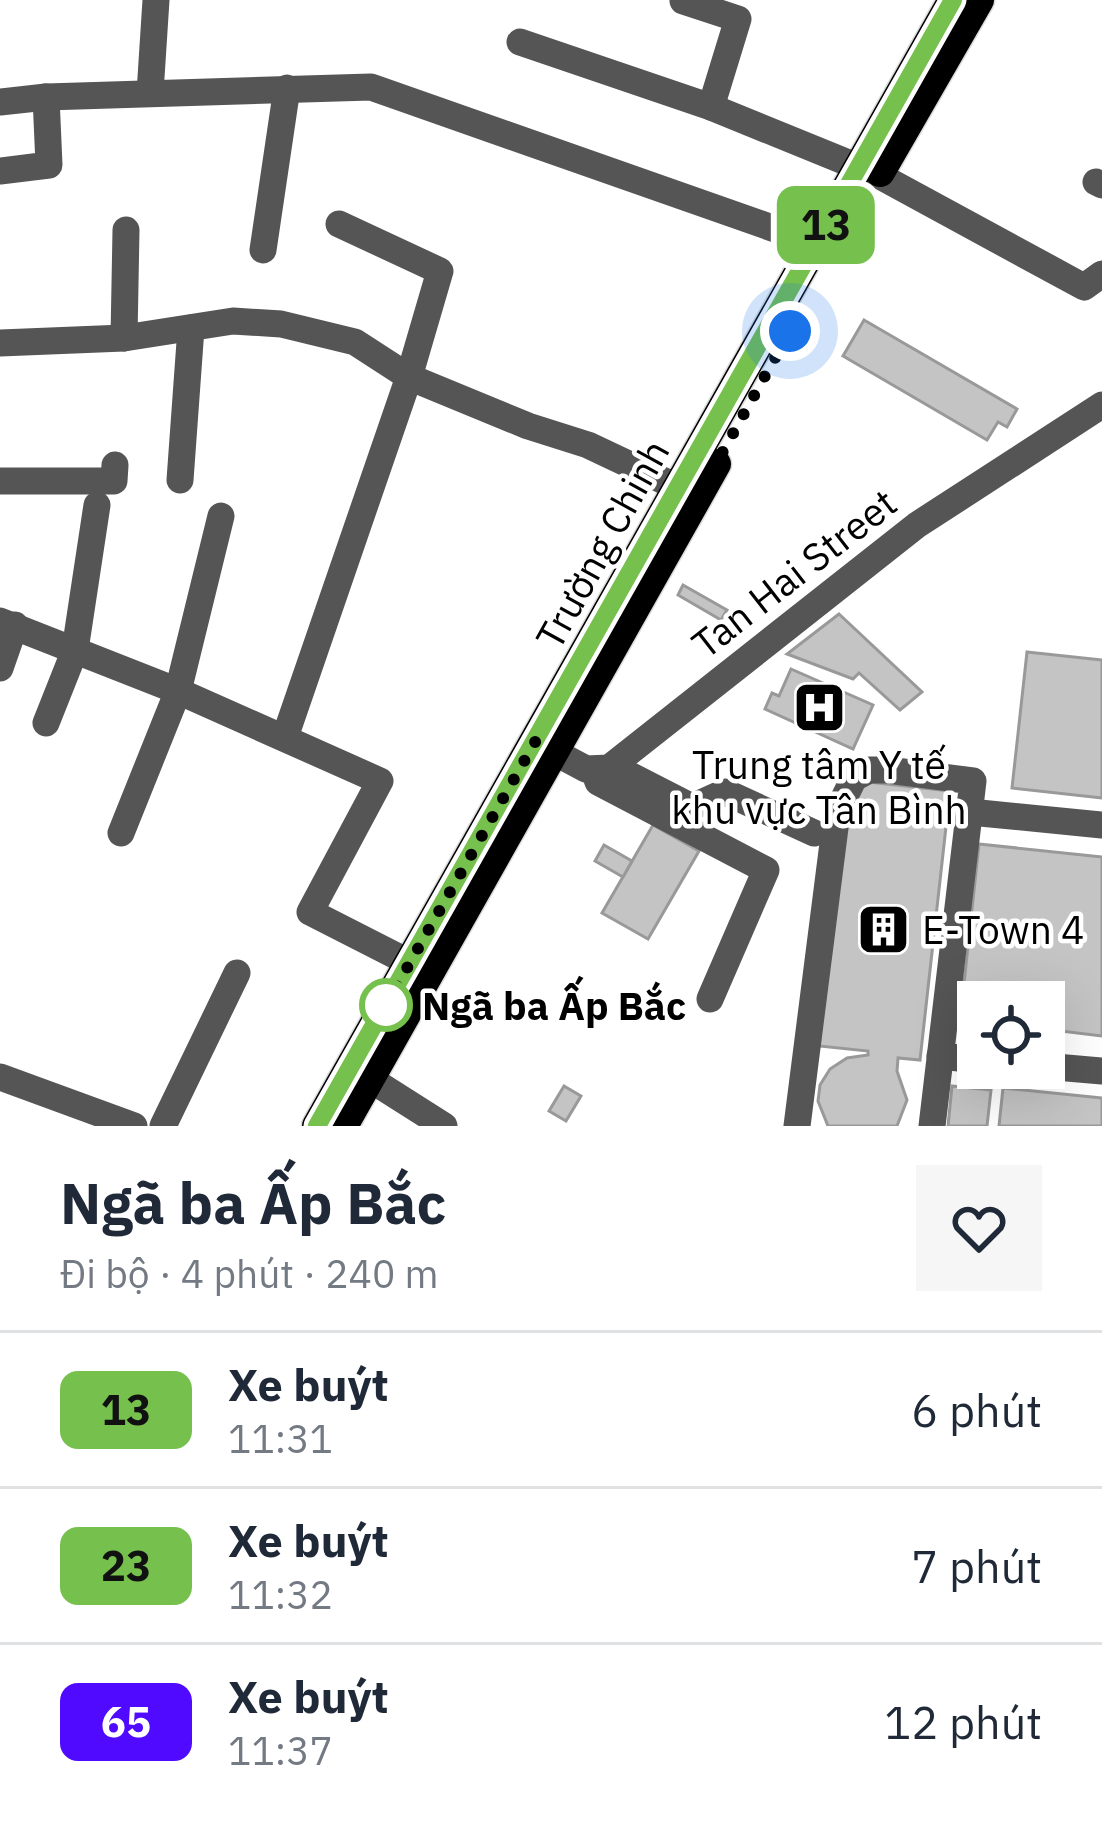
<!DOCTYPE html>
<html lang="vi">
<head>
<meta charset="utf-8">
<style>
	body { margin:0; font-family:"IBM Plex Sans",sans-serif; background:#f6f6f7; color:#1f2937; height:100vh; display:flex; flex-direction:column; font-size:45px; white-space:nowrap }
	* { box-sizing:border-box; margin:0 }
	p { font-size:39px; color:#747a83 }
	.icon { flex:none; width:66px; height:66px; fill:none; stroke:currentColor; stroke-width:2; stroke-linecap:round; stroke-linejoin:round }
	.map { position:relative; height:1126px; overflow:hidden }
	.drawer { display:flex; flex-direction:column; background:#fff; flex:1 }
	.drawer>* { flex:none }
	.badge { padding:0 24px; border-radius:18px; font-size:42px; line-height:78px }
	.controls { position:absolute; left:957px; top:981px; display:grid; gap:24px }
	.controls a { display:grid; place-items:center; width:108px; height:108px; border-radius:0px; background:#fff; box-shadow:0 12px 48px #0002; font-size:60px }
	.you { position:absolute; width:60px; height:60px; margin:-30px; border:9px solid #fff; border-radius:50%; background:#1a73e8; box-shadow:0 0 0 18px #1a73e833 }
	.map>.badge { position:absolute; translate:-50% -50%; box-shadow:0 0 0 6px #fff }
	.round { display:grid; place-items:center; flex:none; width:126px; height:126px; border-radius:0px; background:#f6f6f7 }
	.headline { display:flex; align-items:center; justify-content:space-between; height:204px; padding:0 60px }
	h1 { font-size:57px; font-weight:800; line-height:90px }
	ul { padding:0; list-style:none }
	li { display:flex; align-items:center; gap:36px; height:156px; padding:0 60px; border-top:3px solid #e0e1e3 }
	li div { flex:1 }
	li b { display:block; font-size:45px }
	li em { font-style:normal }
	li .badge { min-width:132px; font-weight:700; text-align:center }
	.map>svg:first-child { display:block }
	.building { fill:#c4c4c4; stroke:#999; stroke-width:3 }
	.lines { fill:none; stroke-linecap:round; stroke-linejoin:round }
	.major-casing { stroke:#dbdbdb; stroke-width:33 }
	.minor { stroke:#555; stroke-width:27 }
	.major { stroke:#000; stroke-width:30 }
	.line-casing { stroke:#fff; stroke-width:27 }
	.line { stroke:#76c04d; stroke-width:18 }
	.walk { stroke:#000; stroke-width:12; stroke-dasharray:0 21.6 }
	.stop-dot { fill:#fff; stroke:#76c04d; stroke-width:6 }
	.labels { text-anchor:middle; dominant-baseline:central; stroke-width:9; stroke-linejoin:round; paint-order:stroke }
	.street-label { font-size:39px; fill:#000; stroke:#fff }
	.poi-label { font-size:39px; fill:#000; stroke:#fff }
	.stop-label { font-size:39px; font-weight:bold; fill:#000; stroke:#fff; text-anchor:start }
</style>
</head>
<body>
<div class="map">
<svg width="1102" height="1126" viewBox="0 0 1102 1126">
	<rect width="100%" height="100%" fill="#fff"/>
	<!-- building -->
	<g class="building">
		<polygon points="864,320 1017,409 1007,427 998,422 987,440 843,356"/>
		<polygon points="683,585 727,610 721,620 678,595"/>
		<polygon points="839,614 922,692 900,710 859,673 853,679 787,654"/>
		<polygon points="1027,652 1102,660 1102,798 1012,788"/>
		<polygon points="791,669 873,705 853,749 765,709 772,693 779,696"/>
		<polygon points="859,781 950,791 920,1060 898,1058 897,1071 907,1100 897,1126 828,1126 818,1101 820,1085 830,1069 847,1058 868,1055 868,1051 819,1046 845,811 856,812"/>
		<polygon points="653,825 699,851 648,939 602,913"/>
		<polygon points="979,844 1102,857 1102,1036 1044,1029 1044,1002 978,1002 978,1022 960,1020"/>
		<polygon points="604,845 632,861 623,877 595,861"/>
		<polygon points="564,1086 581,1096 566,1121 549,1111"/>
		<polygon points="952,1086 991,1090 987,1126 948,1126"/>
		<polygon points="1003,1088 1102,1098 1102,1126 999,1126"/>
	</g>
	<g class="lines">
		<defs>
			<g id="major">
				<polyline points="880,172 979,0"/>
				<polyline points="317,1126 953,0"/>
				<polyline points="343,1126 716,464"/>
			</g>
		</defs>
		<!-- major casing -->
		<use href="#major" class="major-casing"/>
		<!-- minor -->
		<g class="minor">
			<polyline points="683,1 738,19 711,107"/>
			<polyline points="520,42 711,107 878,175 1084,287 1102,274"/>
			<polyline points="150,93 156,0"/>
			<polyline points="0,102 46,97 371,87 835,250"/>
			<polyline points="0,171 49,165 46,97"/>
			<polyline points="1096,182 1102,185"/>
			<polyline points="263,250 287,88"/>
			<polyline points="124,338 126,230"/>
			<polyline points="0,343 124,338 233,321 281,324 355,342 409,377 528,426 588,445 679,488"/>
			<polyline points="180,480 191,328"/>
			<polyline points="0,481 114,481 115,465"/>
			<polyline points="0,621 178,691 380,781 310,912 410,963"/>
			<polyline points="0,668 15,625"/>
			<polyline points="46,723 75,650 97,505"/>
			<polyline points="285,737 409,377 440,271 339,224"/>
			<polyline points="537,743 586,769 609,768 917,525 1102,405"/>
			<polyline points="612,766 692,807 725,792 814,833"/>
			<polyline points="594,771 598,782 766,870 710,999"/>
			<polyline points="970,812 1102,825"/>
			<polyline points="121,833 178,691 221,516"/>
			<polyline points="940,1056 978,1060"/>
			<polyline points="1044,1066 1102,1071"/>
			<polyline points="0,1077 134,1126"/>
			<polyline points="370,1079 444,1126"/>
			<polyline points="163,1126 237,973"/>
			<polyline points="797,1126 837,812 854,778 869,770 888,770 973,781 932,1126"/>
		</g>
		<!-- major -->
		<use href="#major" class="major"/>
	</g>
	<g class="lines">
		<defs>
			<polyline id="line" points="317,1126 953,0"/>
		</defs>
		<!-- line casing -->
		<use href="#line" class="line-casing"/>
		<!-- line -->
		<use href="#line" class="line"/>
		<!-- walk -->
		<polyline class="walk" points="386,1005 535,742 555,753 790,331"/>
	</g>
	<!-- icons -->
	<defs>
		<symbol id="hospital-square" viewBox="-11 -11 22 22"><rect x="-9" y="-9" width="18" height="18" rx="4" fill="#000" stroke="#fff"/><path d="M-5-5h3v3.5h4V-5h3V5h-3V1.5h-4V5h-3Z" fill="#fff"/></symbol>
		<symbol id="building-square" viewBox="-11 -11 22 22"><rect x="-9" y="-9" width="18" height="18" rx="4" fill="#000" stroke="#fff"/><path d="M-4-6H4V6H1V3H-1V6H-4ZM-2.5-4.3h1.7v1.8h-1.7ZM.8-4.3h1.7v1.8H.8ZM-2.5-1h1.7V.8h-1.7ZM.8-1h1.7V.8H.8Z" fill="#fff"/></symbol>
	</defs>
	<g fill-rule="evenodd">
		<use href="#hospital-square" x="790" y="678" width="59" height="59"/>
		<use href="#building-square" x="854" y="900" width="59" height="59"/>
	</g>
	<!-- markers -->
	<circle class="stop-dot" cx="386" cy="1005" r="24"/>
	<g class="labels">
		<!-- street labels -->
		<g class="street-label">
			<text transform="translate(602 544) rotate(-61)">Trường Chinh</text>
			<text transform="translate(794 573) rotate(-38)">Tan Hai Street</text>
		</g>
		<!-- poi labels -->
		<g class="poi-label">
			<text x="819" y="764">Trung tâm Y tế<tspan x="819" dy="45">khu vực Tân Bình</tspan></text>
			<text x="922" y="929" text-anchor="start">E-Town 4</text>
		</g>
		<!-- stop labels -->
		<g class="stop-label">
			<text x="422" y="1005">Ngã ba Ấp Bắc</text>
		</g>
	</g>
</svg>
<div class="controls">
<a><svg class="icon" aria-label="locate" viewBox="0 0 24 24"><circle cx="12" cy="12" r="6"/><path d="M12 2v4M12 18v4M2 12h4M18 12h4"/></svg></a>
</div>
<div class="you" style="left:790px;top:331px"></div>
<b class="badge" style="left:826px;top:225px;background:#76c04d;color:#111">13</b>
</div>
<section class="drawer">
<div class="headline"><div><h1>Ngã ba Ấp Bắc</h1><p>Đi bộ · 4 phút · 240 m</p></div><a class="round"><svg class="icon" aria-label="heart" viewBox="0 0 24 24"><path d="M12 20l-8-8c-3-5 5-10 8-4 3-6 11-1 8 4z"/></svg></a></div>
<ul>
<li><span class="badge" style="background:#76c04d;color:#111">13</span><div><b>Xe buýt</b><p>11:31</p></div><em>6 phút</em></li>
<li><span class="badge" style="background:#76c04d;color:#111">23</span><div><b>Xe buýt</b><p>11:32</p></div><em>7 phút</em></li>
<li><span class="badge" style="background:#4f0aff;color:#fff">65</span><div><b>Xe buýt</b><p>11:37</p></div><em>12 phút</em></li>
</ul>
</section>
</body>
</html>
